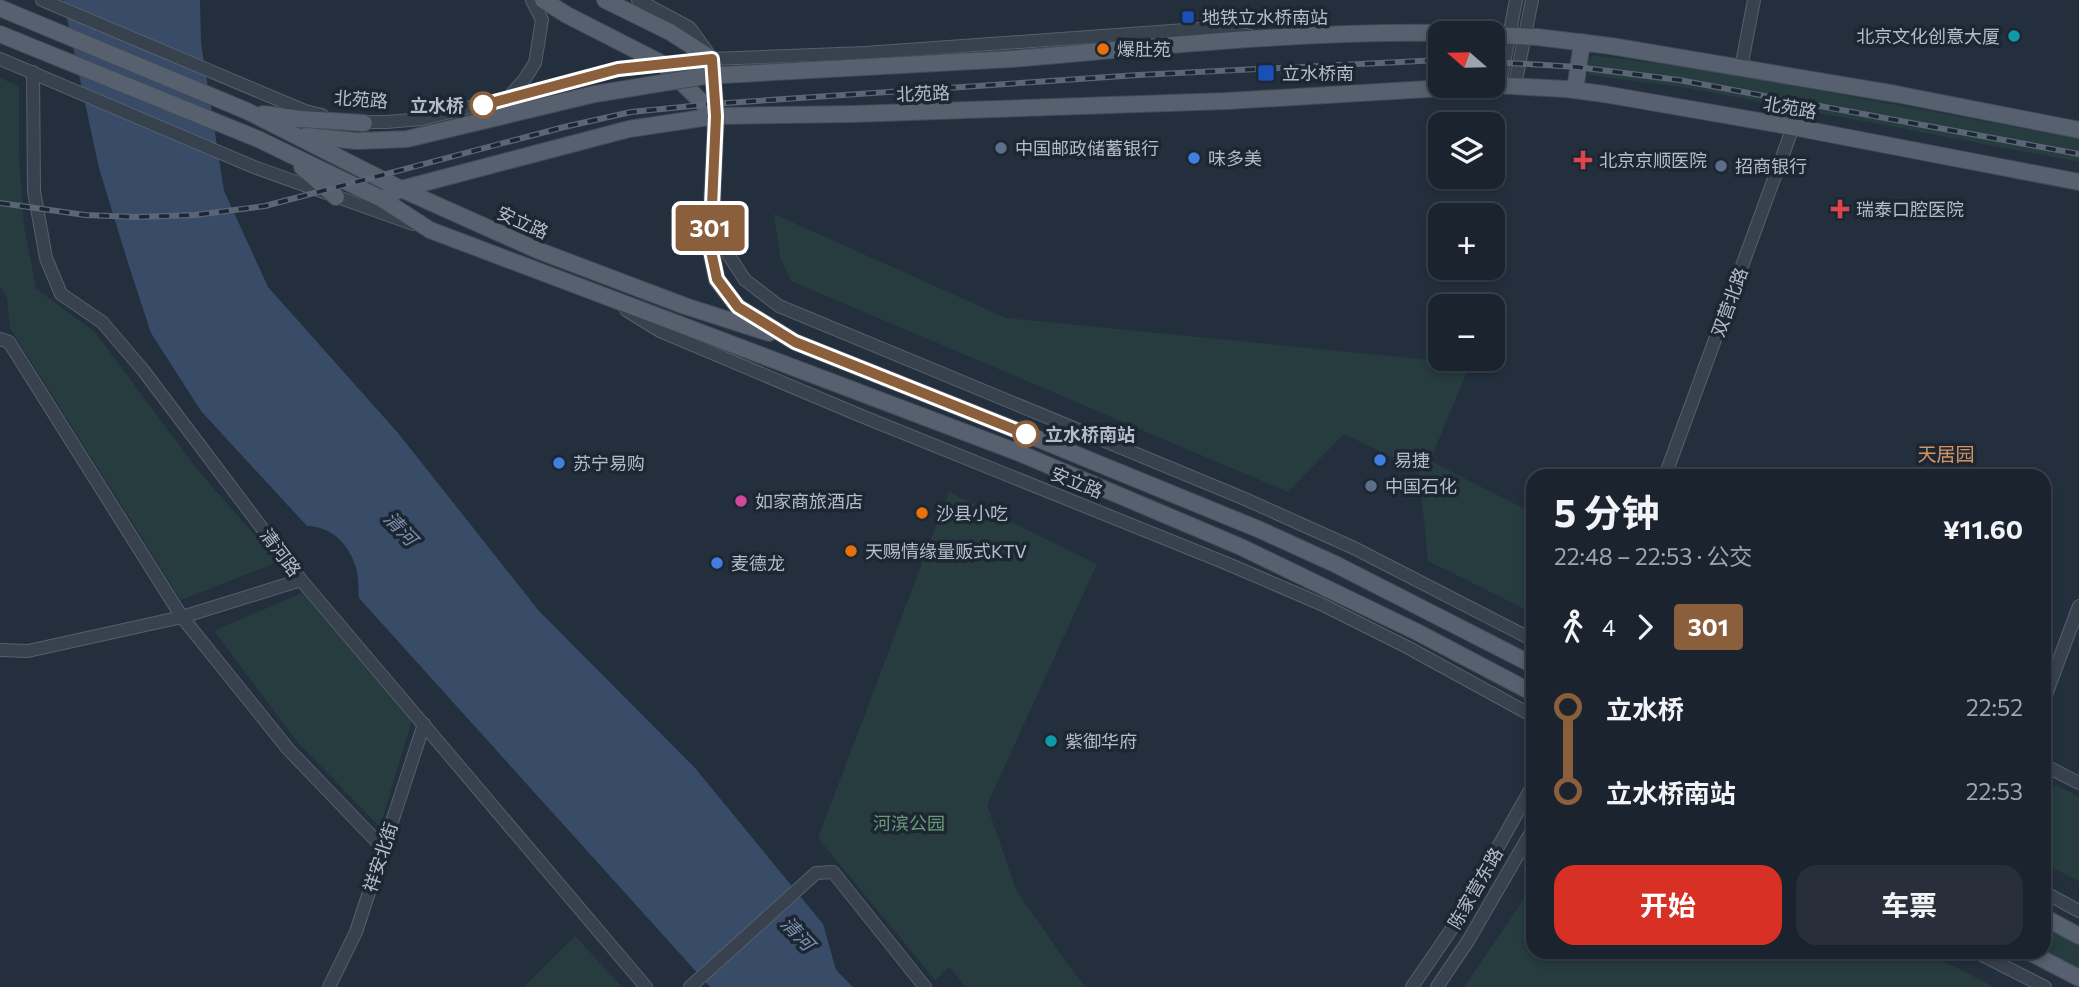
<!DOCTYPE html>
<html lang="zh">
<head>
<meta charset="utf-8">
<style>
	body { margin:0; font-family:Commissioner,"Noto Sans SC",sans-serif; background:#282f3a; color:#f1f3f6; height:100vh; display:flex; flex-direction:column; font-size:26px; white-space:nowrap }
	* { box-sizing:border-box; margin:0 }
	p { font-size:23px; color:#a0a4aa }
	.icon { flex:none; width:38px; height:38px; fill:none; stroke:currentColor; stroke-width:2; stroke-linecap:round; stroke-linejoin:round }
	.map { position:relative; flex:1; overflow:hidden }
	.drawer { position:absolute; left:1526px; top:469px; width:525px; height:490px; display:flex; flex-direction:column; background:#1b232e; border-radius:21px; box-shadow:0 4px 10px #0003,0 0 0 2px #39404a }
	.drawer>* { flex:none }
	.badge { padding:0 14px; border-radius:5px; font-size:24px; line-height:46px }
	.needle { width:46px; rotate:290deg }
	.controls { position:absolute; left:1428px; top:21px; display:grid; gap:14px }
	.controls a { display:grid; place-items:center; width:77px; height:77px; border-radius:14px; background:#1b232e; box-shadow:0 4px 10px #0003,0 0 0 2px #39404a; font-size:35px }
	.map>.badge { position:absolute; translate:-50% -50%; box-shadow:0 0 0 4px #fff }
	.legs { display:flex; align-items:center; gap:10px; height:77px; padding:0 28px; font-size:23px }
	.legs p { margin-inline-start:auto }
	.overview { display:flex; align-items:center; justify-content:space-between; height:119px; padding:0 28px }
	h1 { font-size:38px; font-weight:700; line-height:52px }
	.primary-button { display:flex; gap:14px; margin-top:auto; padding:14px 28px }
	.primary-button a { flex:1; height:80px; border-radius:21px; background:#d93025; color:#fff; font-size:28px; font-weight:700; line-height:80px; text-align:center }
	.primary-button a+a { background:#282f3a; color:#f1f3f6 }
	ul { padding:0 28px; list-style:none }
	li { display:flex; align-items:center; gap:24px; height:84px; font-size:26px }
	li i { display:grid; place-items:center; width:10px; height:100%; margin:0 9px; background:currentColor }
	li i::after { content:''; width:18px; height:18px; margin:-9px; border:5px solid; border-radius:50%; background:#1b232e }
	li p { margin-inline-start:auto }
	li:first-child i { background:linear-gradient(#0000 50%,currentColor 0) }
	li:last-child i { background:linear-gradient(currentColor 50%,#0000 0) }
	.map>svg:first-child { display:block }
	.green { fill:#263c3f }
	.water { fill:#394c67 }
	.lines { fill:none; stroke-linecap:round; stroke-linejoin:round }
	.minor-casing { stroke:#565f6c; stroke-width:14 }
	.major-casing { stroke:#414a57; stroke-width:18 }
	.minor { stroke:#38414e; stroke-width:12 }
	.major { stroke:#56606e; stroke-width:16 }
	.rail-casing { stroke:#5a6575; stroke-width:6 }
	.rail { stroke:#1d2633; stroke-width:3.5; stroke-dasharray:10; stroke-linecap:butt }
	.major-bridge-casing { stroke:#414a57; stroke-width:18; stroke-linecap:butt }
	.major-bridge { stroke:#56606e; stroke-width:16 }
	.line-1-casing { stroke:#fff; stroke-width:16 }
	.line-1 { stroke:#8b5e3c; stroke-width:10 }
	.transit-dot { fill:#1a4fb4; stroke:#1d2633; stroke-width:2.5 }
	.culture-dot { fill:#0f9aa8; stroke:#1d2633; stroke-width:2.5 }
	.food-dot { fill:#e8710a; stroke:#1d2633; stroke-width:2.5 }
	.stop-1-dot { fill:#fff; stroke:#8b5e3c; stroke-width:3.5 }
	.service-dot { fill:#5c6f8a; stroke:#1d2633; stroke-width:2.5 }
	.shop-dot { fill:#3f7fe0; stroke:#1d2633; stroke-width:2.5 }
	.health-dot { fill:#e0444e; stroke:#1d2633; stroke-width:2.5 }
	.hotel-dot { fill:#d1479c; stroke:#1d2633; stroke-width:2.5 }
	.labels { text-anchor:middle; dominant-baseline:central; stroke-width:7; stroke-linejoin:round; paint-order:stroke }
	.poi-label { font-size:18px; fill:#b4bcc9; stroke:#1d2633; text-anchor:start }
	.street-label { font-size:18px; fill:#b4bcc9; stroke:#1d2633 }
	.stop-label { font-size:18px; font-weight:bold; fill:#b4bcc9; stroke:#1d2633; text-anchor:end }
	.park-label { font-size:18px; fill:#6b9a76; stroke:#1d2633 }
	.neighbourhood-label { font-size:19px; fill:#d59563; stroke:#1d2633 }
	.water-label { font-size:19px; font-style:italic; fill:#7c92b1; stroke:#1d2633 }
</style>
</head>
<body>
<div class="map">
<svg width="2079" height="987" viewBox="0 0 2079 987">
	<rect width="100%" height="100%" fill="#242f3e"/>
	<!-- green -->
	<g class="green">
		<polygon points="1593,55 1721,72 2079,139 2079,162 1688,88 1589,75 1585,64"/>
		<polygon points="0,78 19,86 19,154 24,226 36,289 94,331 201,474 278,562 181,600 10,328 7,298 0,286"/>
		<polygon points="774,214 1006,318 1470,364 1430,461 1533,513 1533,613 1428,561 1419,470 1344,434 1288,492 791,281 780,257"/>
		<polygon points="949,492 1097,564 987,805 1016,890 1074,973 1086,987 966,987 949,967 935,980 818,838"/>
		<polygon points="302,593 412,720 380,827 299,744 214,631"/>
		<polygon points="2056,785 2079,797 2079,881 2044,863 2044,793"/>
		<polygon points="1533,886 1533,952 1926,952 1994,987 1464,987"/>
		<polygon points="2044,927 2079,945 2079,969 2044,950"/>
		<polygon points="575,936 622,987 524,987"/>
	</g>
	<!-- water -->
	<path class="water" d="M63,0H200L201,43L224,191L268,287L398,433L539,611L695,768L823,924L836,970L853,987H710L359,598C358,588 359,574 355,565C347,542 331,527 307,526L201,411L151,333L129,266L99,168Z"/>
	<g class="lines">
		<defs>
			<g id="minor">
				<polyline points="42,0 305,111 322,115"/>
				<polyline points="638,0 690,28 708,53"/>
				<polyline points="0,59 254,167 413,224"/>
				<polyline points="1741,68 1754,0"/>
				<polyline points="33,72 34,191 46,258 61,294 102,322 143,370 301,580 646,987"/>
				<polyline points="1500,84 1516,0"/>
				<polyline points="1515,85 1532,0"/>
				<polyline points="508,98 524,80 535,63 542,20 532,0"/>
				<polyline points="357,122 386,122 422,119 618,70 712,59 865,53 1213,28 1251,36"/>
				<polyline points="715,214 722,245 745,280 779,306 1245,499 1354,548 1533,640"/>
				<polyline points="626,310 660,331 859,415 1228,564 1321,604 1407,647 1533,716"/>
				<polyline points="0,339 9,342 182,617 288,749 383,848"/>
				<polyline points="1665,476 1793,127"/>
				<polyline points="0,650 28,651 182,617 301,580"/>
				<polyline points="2044,700 2079,606"/>
				<polyline points="2044,765 2079,783"/>
				<polyline points="2044,892 2079,911"/>
				<polyline points="1976,952 2045,987"/>
				<polyline points="329,987 356,932 424,724"/>
				<polyline points="690,987 816,873 833,872 925,987"/>
				<polyline points="1412,987 1451,930 1533,785"/>
				<polyline points="1437,987 1468,941 1533,829"/>
			</g>
			<g id="major">
				<polyline points="543,0 567,15 663,64 716,116"/>
				<polyline points="605,0 670,32 712,59 716,116 712,206 709,242 717,280 738,307 795,342 1026,434 1258,529 1335,564 1533,665"/>
				<polyline points="0,8 247,111 401,189 537,250 685,306 769,333"/>
				<polyline points="0,34 258,139 382,199 430,230 1017,452 1241,547 1417,632 1533,693"/>
				<polyline points="1493,35 1537,37 1611,46 1896,94 2079,130"/>
				<path d="M1011,59C1154,47 1297,31 1440,33"/>
				<polyline points="1493,85 1566,89 1604,94 1793,127 2079,182"/>
				<polyline points="1575,90 1582,42"/>
				<polyline points="263,114 301,119 364,123"/>
				<polyline points="306,136 357,141 407,139 474,123"/>
				<polyline points="302,167 336,197"/>
				<polyline points="382,199 401,189 629,129 716,116 853,114 1227,101 1477,86"/>
				<polyline points="2044,917 2079,936"/>
				<polyline points="2029,952 2079,978"/>
			</g>
		</defs>
		<!-- minor casing -->
		<use href="#minor" class="minor-casing"/>
		<!-- major casing -->
		<use href="#major" class="major-casing"/>
		<!-- minor -->
		<use href="#minor" class="minor"/>
		<!-- major -->
		<use href="#major" class="major"/>
		<defs>
			<g id="rail">
				<polyline points="1493,62 1577,67 1679,80 2079,154"/>
				<polyline points="0,203 85,215 136,217 195,215 265,206 564,127 631,112 712,104 1138,75 1440,60"/>
			</g>
		</defs>
		<!-- rail casing -->
		<use href="#rail" class="rail-casing"/>
		<!-- rail -->
		<use href="#rail" class="rail"/>
		<defs>
			<polyline id="major-bridge" points="474,123 595,94 705,76 1011,59"/>
		</defs>
		<!-- major-bridge casing -->
		<use href="#major-bridge" class="major-bridge-casing"/>
		<!-- major-bridge -->
		<use href="#major-bridge" class="major-bridge"/>
	</g>
	<g class="lines">
		<defs>
			<polyline id="line-1" points="483,105 618,69 712,59 716,116 712,206 709,242 717,279 738,307 795,342 1026,434"/>
		</defs>
		<!-- line-1 casing -->
		<use href="#line-1" class="line-1-casing"/>
		<!-- line-1 -->
		<use href="#line-1" class="line-1"/>
	</g>
	<!-- markers -->
	<g class="transit-dot">
		<rect x="1181" y="10" width="14" height="14" rx="3.5"/>
		<rect x="1257" y="64" width="18" height="18" rx="3.5"/>
	</g>
	<g class="culture-dot">
		<circle cx="2014" cy="36" r="7"/>
		<circle cx="1051" cy="741" r="7"/>
	</g>
	<g class="food-dot">
		<circle cx="1103" cy="49" r="7"/>
		<circle cx="922" cy="513" r="7"/>
		<circle cx="851" cy="551" r="7"/>
	</g>
	<g class="stop-1-dot">
		<circle cx="483" cy="105" r="12"/>
		<circle cx="1026" cy="434" r="12"/>
	</g>
	<g class="service-dot">
		<circle cx="1001" cy="148" r="7"/>
		<circle cx="1721" cy="166" r="7"/>
		<circle cx="1371" cy="486" r="7"/>
	</g>
	<g class="shop-dot">
		<circle cx="1194" cy="158" r="7"/>
		<circle cx="1380" cy="460" r="7"/>
		<circle cx="559" cy="463" r="7"/>
		<circle cx="717" cy="563" r="7"/>
	</g>
	<g class="health-dot">
		<path d="M1579.5 149.5h7v7h7v7h-7v7h-7v-7h-7v-7h7z"/>
		<path d="M1836.5 198.5h7v7h7v7h-7v7h-7v-7h-7v-7h7z"/>
	</g>
	<circle class="hotel-dot" cx="741" cy="501" r="7"/>
	<g class="labels">
		<!-- poi labels -->
		<g class="poi-label">
			<text x="1202" y="17">地铁立水桥南站</text>
			<text x="2000" y="36" text-anchor="end">北京文化创意大厦</text>
			<text x="1117" y="49">爆肚苑</text>
			<text x="1282" y="73">立水桥南</text>
			<text x="1015" y="148">中国邮政储蓄银行</text>
			<text x="1208" y="158">味多美</text>
			<text x="1599" y="160">北京京顺医院</text>
			<text x="1735" y="166">招商银行</text>
			<text x="1856" y="209">瑞泰口腔医院</text>
			<text x="1394" y="460">易捷</text>
			<text x="573" y="463">苏宁易购</text>
			<text x="1385" y="486">中国石化</text>
			<text x="755" y="501">如家商旅酒店</text>
			<text x="936" y="513">沙县小吃</text>
			<text x="865" y="551">天赐情缘量贩式KTV</text>
			<text x="731" y="563">麦德龙</text>
			<text x="1065" y="741">紫御华府</text>
		</g>
		<!-- street labels -->
		<g class="street-label">
			<text transform="translate(923 93) rotate(-2)">北苑路</text>
			<text transform="translate(361 99) rotate(4)">北苑路</text>
			<text transform="translate(1790 107) rotate(10)">北苑路</text>
			<text transform="translate(523 222) rotate(24)">安立路</text>
			<text transform="translate(1729 302) rotate(-70)">双营北路</text>
			<text transform="translate(1077 482) rotate(22)">安立路</text>
			<text transform="translate(281 552) rotate(53)">清河路</text>
			<text transform="translate(380 857) rotate(-72)">祥安北街</text>
			<text transform="translate(1475 888) rotate(-60)">陈家营东路</text>
		</g>
		<!-- stop labels -->
		<g class="stop-label">
			<text x="464" y="105">立水桥</text>
			<text x="1045" y="434" text-anchor="start">立水桥南站</text>
		</g>
		<!-- park labels -->
		<g class="park-label">
			<text x="909" y="823">河滨公园</text>
		</g>
		<!-- neighbourhood labels -->
		<g class="neighbourhood-label">
			<text x="1946" y="453">天居园</text>
		</g>
		<!-- water labels -->
		<g class="water-label">
			<text transform="translate(401 528) rotate(46)">清河</text>
			<text transform="translate(798 933) rotate(46)">清河</text>
		</g>
	</g>
</svg>
<div class="controls">
<a><svg class="needle" viewBox="-14 -14 28 28"><path d="M0-13l5 13h-10z" fill="#e53935"/><path d="M0 13l5-13h-10z" fill="#a0a4aa"/></svg></a>
<a><svg class="icon" aria-label="layers" viewBox="0 0 24 24"><path d="M12 4l9 5-9 5-9-5zM3 14l9 5 9-5"/></svg></a>
<a>+</a>
<a>−</a>
</div>
<b class="badge" style="left:710px;top:228px;background:#8b5e3c;color:#fff">301</b>
<section class="drawer">
<div class="overview"><div><h1>5 分钟</h1><p>22:48 – 22:53 · 公交</p></div><b>¥11.60</b></div>
<div class="legs"><svg class="icon" aria-label="walk" viewBox="0 0 24 24"><circle cx="13" cy="4" r="2"/><path d="M13 8l-2 6 4 7M11 14l-3 7M7 12l3-4h3l4 4"/></svg>4<svg class="icon" aria-label="forward" viewBox="0 0 24 24"><path d="M9 5l7 7-7 7"/></svg><b class="badge" style="background:#8b5e3c;color:#fff">301</b></div>
<ul>
<li><i style="color:#8b5e3c"></i><b>立水桥</b><p>22:52</p></li>
<li><i style="color:#8b5e3c"></i><b>立水桥南站</b><p>22:53</p></li>
</ul>
<div class="primary-button"><a>开始</a><a>车票</a></div>
</section>
</div>
</body>
</html>
